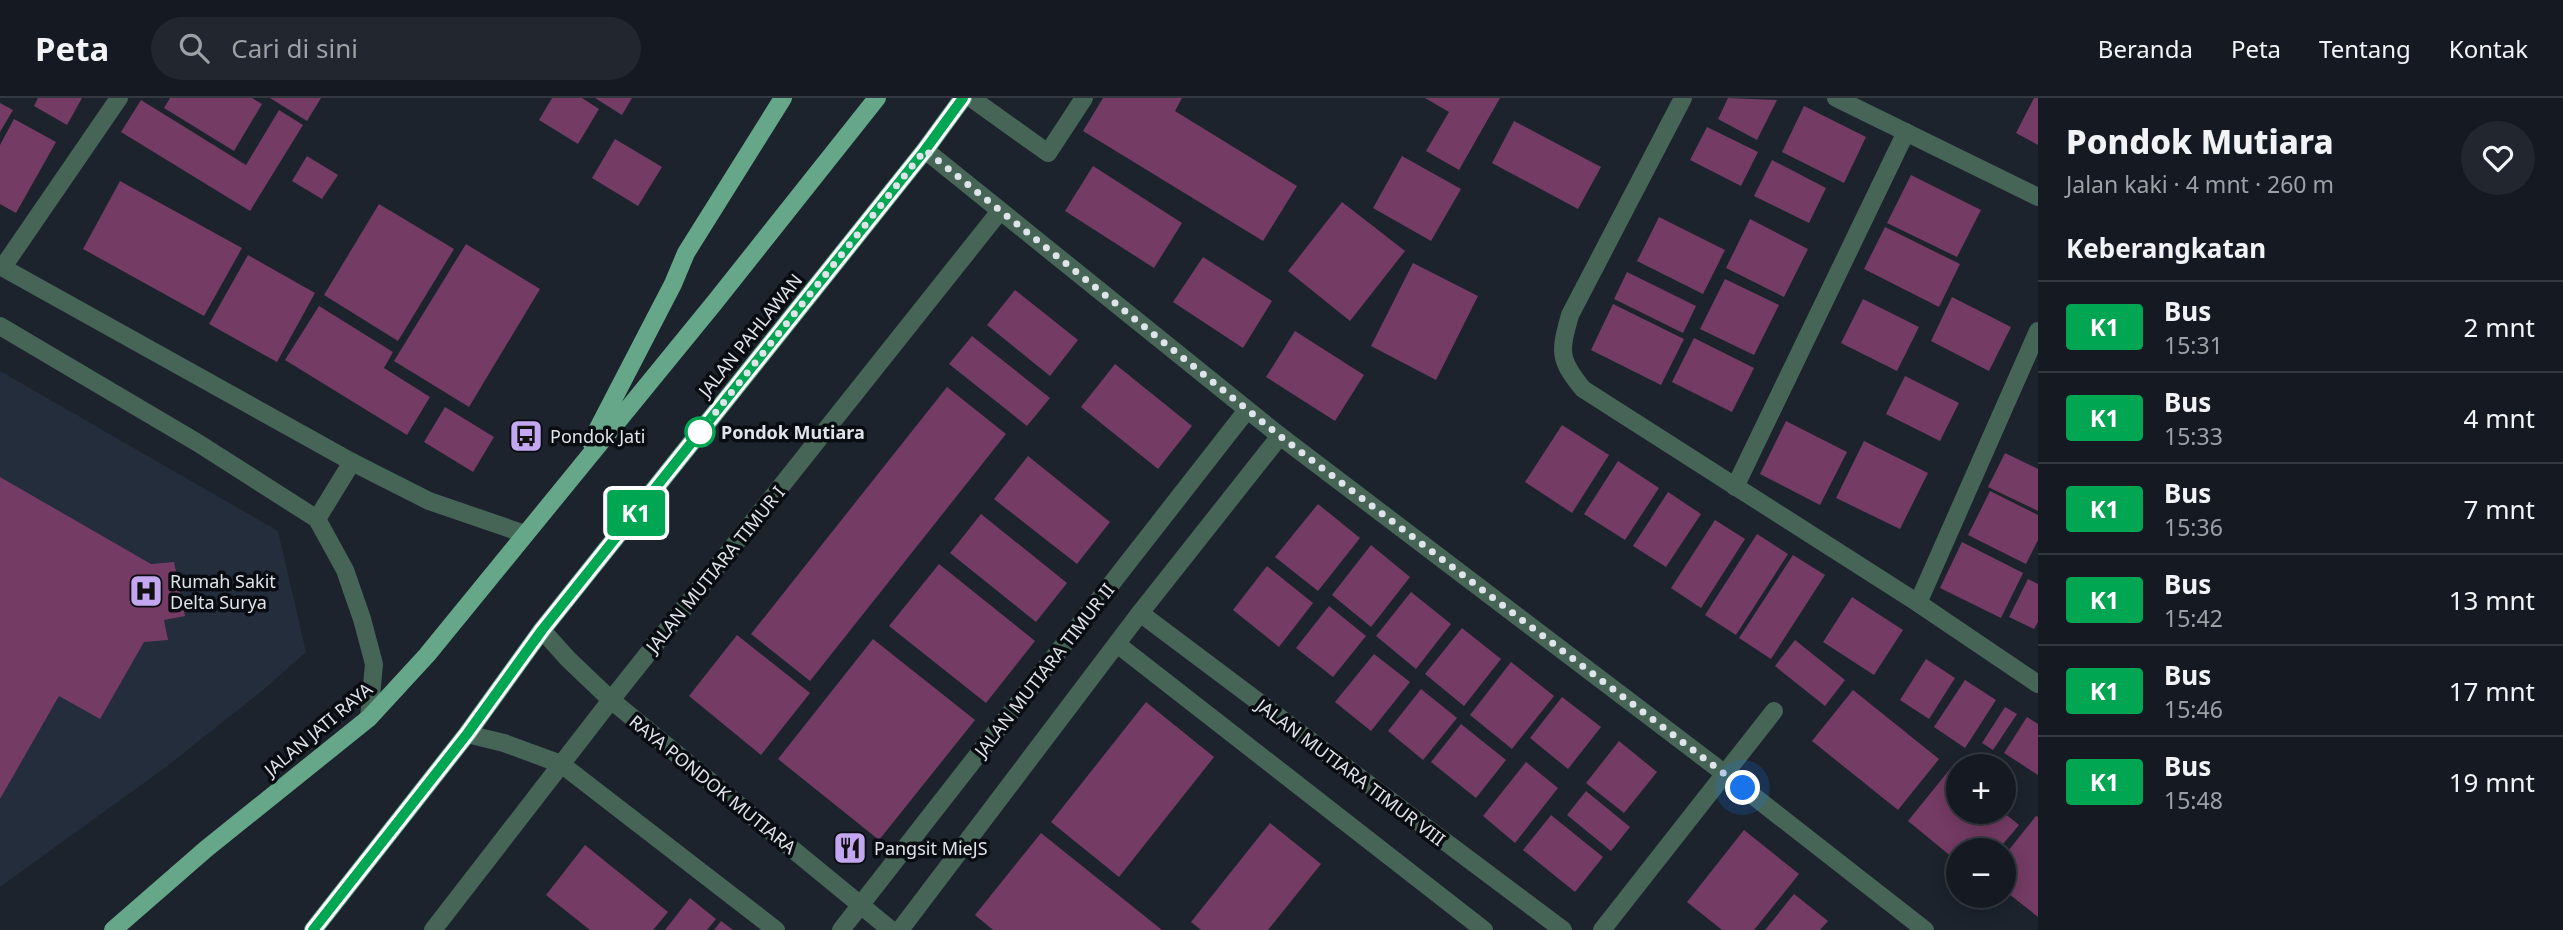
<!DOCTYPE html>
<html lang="id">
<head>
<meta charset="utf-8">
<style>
	body { margin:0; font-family:"Noto Sans",sans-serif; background:#22272f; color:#f1f3f6; height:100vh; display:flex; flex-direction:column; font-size:26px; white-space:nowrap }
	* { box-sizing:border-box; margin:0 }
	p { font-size:23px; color:#9da1a5 }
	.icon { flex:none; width:38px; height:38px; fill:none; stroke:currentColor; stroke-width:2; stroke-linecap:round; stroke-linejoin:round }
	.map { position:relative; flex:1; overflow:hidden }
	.details { display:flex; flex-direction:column; background:#151a22; width:525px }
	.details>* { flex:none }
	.badge { padding:0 14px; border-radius:5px; font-size:24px; line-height:46px }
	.tools { position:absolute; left:1946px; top:656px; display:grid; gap:14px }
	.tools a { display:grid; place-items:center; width:70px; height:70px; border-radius:50%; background:#151a22; box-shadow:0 4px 18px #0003,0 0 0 2px #343840; font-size:35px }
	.you { position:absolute; width:35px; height:35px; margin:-18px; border:5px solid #fff; border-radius:50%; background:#1a73e8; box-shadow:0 0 0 10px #1a73e833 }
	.map>.badge { position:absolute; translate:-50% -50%; box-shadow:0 0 0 4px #fff }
	h2 { padding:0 28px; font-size:26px; line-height:63px }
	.round { display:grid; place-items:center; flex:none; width:74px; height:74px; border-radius:37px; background:#22272f }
	.overview { display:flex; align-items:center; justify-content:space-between; height:119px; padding:0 28px }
	h1 { font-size:33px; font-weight:800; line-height:52px }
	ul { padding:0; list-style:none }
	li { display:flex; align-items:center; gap:21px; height:91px; padding:0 28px; border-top:2px solid #343840 }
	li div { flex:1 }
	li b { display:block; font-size:26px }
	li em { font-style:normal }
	li .badge { min-width:77px; font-weight:700; text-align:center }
	header { display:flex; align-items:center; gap:42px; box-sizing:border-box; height:98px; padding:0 35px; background:#151a22; border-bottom:2px solid #343840 }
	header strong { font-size:33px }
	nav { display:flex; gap:38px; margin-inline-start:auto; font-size:24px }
	.search { width:490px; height:63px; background:#22272f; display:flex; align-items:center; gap:18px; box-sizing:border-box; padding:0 24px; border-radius:38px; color:#9da1a5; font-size:26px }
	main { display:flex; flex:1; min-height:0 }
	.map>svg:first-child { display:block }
	.built { fill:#232d3c }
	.building { fill:#743b64 }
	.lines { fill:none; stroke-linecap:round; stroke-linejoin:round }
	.street { stroke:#466556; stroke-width:18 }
	.primary { stroke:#65a788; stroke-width:18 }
	.line-casing { stroke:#fff; stroke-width:16 }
	.line { stroke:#00a651; stroke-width:10 }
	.walk { stroke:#dfe3ea; stroke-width:7; stroke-dasharray:0 12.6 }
	.stop-dot { fill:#fff; stroke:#00a651; stroke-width:3.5 }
	.labels { text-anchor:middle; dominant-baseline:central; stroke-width:7; stroke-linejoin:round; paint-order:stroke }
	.street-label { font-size:18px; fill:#dfe3ea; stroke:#090c10 }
	.stop-label { font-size:18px; font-weight:bold; fill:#dfe3ea; stroke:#090c10; text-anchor:start }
	.poi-label { font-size:18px; fill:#dfe3ea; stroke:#090c10; text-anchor:start }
</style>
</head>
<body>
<header>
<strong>Peta</strong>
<div class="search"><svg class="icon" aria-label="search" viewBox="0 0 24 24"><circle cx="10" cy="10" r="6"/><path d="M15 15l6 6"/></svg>Cari di sini</div>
<nav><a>Beranda</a><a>Peta</a><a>Tentang</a><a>Kontak</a></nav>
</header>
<main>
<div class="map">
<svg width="2038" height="832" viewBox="0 0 2038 832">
	<rect width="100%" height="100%" fill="#1c232d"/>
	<!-- built -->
	<polygon class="built" points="0,273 278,433 306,554 263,592 166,669 0,789"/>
	<!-- building -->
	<g class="building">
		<polygon points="38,0 82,0 67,27 34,8"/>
		<polygon points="170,0 252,0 262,6 234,53 164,10"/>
		<polygon points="270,0 321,0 307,23"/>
		<polygon points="552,0 582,0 599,11 578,46 539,22"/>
		<polygon points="595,0 632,0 622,17"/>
		<polygon points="1103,0 1182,0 1175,13 1297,88 1263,143 1083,33"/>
		<polygon points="1425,0 1500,0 1459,72 1426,53 1449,14"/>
		<polygon points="1728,0 1777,2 1757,42 1718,21"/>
		<polygon points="2034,0 2038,0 2038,47 2016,35"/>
		<polygon points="141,2 246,67 279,12 303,27 250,113 121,34"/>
		<polygon points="0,5 13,12 0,34"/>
		<polygon points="1804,8 1866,39 1844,85 1782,54"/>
		<polygon points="14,21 56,44 16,115 0,106 0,47"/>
		<polygon points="1514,23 1601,69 1578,111 1492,65"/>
		<polygon points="1707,29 1758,54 1741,88 1690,62"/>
		<polygon points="615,41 662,69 638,108 592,80"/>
		<polygon points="307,58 338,77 322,101 292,83"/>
		<polygon points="1402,58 1461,91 1431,143 1373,110"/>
		<polygon points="1772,62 1826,90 1809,125 1754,98"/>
		<polygon points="1093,68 1182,125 1154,170 1065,113"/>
		<polygon points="1911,77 1981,112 1957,159 1887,125"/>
		<polygon points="120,83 242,150 204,218 83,151"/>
		<polygon points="1342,104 1405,153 1350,223 1288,173"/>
		<polygon points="379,106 454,151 398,243 324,197"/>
		<polygon points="1659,119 1725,152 1703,196 1637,163"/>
		<polygon points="1750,121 1808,151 1784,199 1726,170"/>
		<polygon points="1885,129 1960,166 1939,209 1864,171"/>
		<polygon points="466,146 540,191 469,309 394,263"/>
		<polygon points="248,157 315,195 277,264 209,226"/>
		<polygon points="1203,159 1272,203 1243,250 1173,204"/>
		<polygon points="1413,165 1478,198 1436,282 1371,248"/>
		<polygon points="1627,174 1696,208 1683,235 1614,201"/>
		<polygon points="1725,181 1779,207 1754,257 1700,231"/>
		<polygon points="1015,192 1078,242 1050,278 987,227"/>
		<polygon points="1952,199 2011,229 1989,273 1931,243"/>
		<polygon points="1863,201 1919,229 1897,273 1841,245"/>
		<polygon points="1613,206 1684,241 1661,287 1591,252"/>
		<polygon points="319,208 393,254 384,270 430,299 407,337 285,262"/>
		<polygon points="1295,233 1364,277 1335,323 1266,279"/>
		<polygon points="972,238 1050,300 1027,328 949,266"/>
		<polygon points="1694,240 1754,270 1732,314 1672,284"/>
		<polygon points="1115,266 1192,328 1158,371 1081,309"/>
		<polygon points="1905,278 1959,305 1940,343 1886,316"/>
		<polygon points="947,289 1006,336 810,583 751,536"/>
		<polygon points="445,309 494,339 473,374 424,344"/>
		<polygon points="1786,323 1847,354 1820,407 1760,376"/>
		<polygon points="1562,327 1609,357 1572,415 1525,384"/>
		<polygon points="1864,343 1928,375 1900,431 1836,400"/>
		<polygon points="2005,355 2038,371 2038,413 1988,389"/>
		<polygon points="1028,358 1110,424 1077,466 994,401"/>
		<polygon points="1618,363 1659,390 1625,442 1584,416"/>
		<polygon points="0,379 151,466 174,464 185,518 164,522 168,542 144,544 100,621 59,598 0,701"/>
		<polygon points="1990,393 2038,417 2038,442 2026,466 1968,437"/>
		<polygon points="1668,394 1701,416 1666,469 1633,448"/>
		<polygon points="1318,406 1360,440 1318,493 1275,459"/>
		<polygon points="981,416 1067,485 1036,524 950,455"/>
		<polygon points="1715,422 1745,441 1701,510 1671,490"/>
		<polygon points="1757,436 1788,456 1736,537 1705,517"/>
		<polygon points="1962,444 2023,475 2001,520 1940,490"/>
		<polygon points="1371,447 1410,479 1371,529 1332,497"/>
		<polygon points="1793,457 1825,477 1771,561 1739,540"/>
		<polygon points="939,466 1035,543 986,605 889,528"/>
		<polygon points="1267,468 1313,505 1279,549 1233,512"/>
		<polygon points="2028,481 2038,486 2038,524 2034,531 2009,519"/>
		<polygon points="1411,494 1451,526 1416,571 1376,538"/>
		<polygon points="1852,499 1903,532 1874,577 1823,544"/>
		<polygon points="1329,508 1366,538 1333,579 1296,550"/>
		<polygon points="1462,530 1501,561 1464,608 1425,576"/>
		<polygon points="737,537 810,595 761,657 689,598"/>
		<polygon points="873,541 975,622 879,742 778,661"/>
		<polygon points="1795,542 1845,582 1825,608 1775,568"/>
		<polygon points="1374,556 1410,584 1371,633 1335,604"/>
		<polygon points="1926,561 1955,580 1929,621 1900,602"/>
		<polygon points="1511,564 1554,598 1512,651 1470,617"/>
		<polygon points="1965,582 1996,602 1965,650 1934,629"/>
		<polygon points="1421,591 1457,620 1423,662 1388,633"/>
		<polygon points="1853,592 1939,661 1898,712 1812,643"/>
		<polygon points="1562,599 1601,629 1568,671 1530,640"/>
		<polygon points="1146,604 1214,659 1119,779 1051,724"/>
		<polygon points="2005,609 2017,616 1993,652 1982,645"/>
		<polygon points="2027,619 2038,626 2038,677 2004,655"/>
		<polygon points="1461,626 1506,662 1476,700 1431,664"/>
		<polygon points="1619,643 1657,674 1624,715 1586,685"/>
		<polygon points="1526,664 1558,690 1515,745 1483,718"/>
		<polygon points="1950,671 1958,678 1958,714 2003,714 2019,727 1998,752 1958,752 1958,764 1908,723"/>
		<polygon points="1586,693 1630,729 1611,753 1567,717"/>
		<polygon points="1551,717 1603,759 1575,794 1523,752"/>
		<polygon points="2036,718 2038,719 2038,819 2004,792 2004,758"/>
		<polygon points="1270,725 1321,766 1268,832 1201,832 1191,824"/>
		<polygon points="1744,732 1799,776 1754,832 1722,832 1687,804"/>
		<polygon points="1041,735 1162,832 993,832 975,817"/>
		<polygon points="585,747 668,814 653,832 590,832 546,797"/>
		<polygon points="1794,796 1828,823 1820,832 1765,832"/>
		<polygon points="690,800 716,821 707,832 665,832"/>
		<polygon points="721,823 733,832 714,832"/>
	</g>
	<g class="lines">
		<!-- street -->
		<g class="street">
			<polyline points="971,0 1048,55 1084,0"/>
			<path d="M1683,0L1570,217C1560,253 1558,261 1583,291L1918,505L2038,586"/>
			<polyline points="1836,0 2038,99"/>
			<polyline points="925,52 1280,338 1724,675 1925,832"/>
			<polyline points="0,168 352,364 429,403 525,436"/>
			<polyline points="3,169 119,0"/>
			<polyline points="0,228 198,345 317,421 345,472 362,521 374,566 369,620"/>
			<polyline points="1735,389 1906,34"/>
			<polyline points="317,421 352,364"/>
			<polyline points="1918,505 2038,233"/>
			<polyline points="1140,515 1563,832"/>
			<polyline points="542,532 568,561 611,602 891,832"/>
			<polyline points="1117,546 1484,832"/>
			<polyline points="467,636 504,645 561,666 776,832"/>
			<polyline points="433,832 611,602 1000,113"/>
			<polyline points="841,832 1247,312"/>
			<polyline points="900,832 1140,515 1280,338"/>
			<polyline points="1602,832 1774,613"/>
		</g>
		<!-- primary -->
		<g class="primary">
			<polyline points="591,344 673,186 686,155 783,0"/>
			<polyline points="113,832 206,751 369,620 427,557 715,204 877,0"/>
			<polyline points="313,832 467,636 542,532 925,52 963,0"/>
		</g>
	</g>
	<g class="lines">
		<defs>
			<polyline id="line" points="313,832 467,636 542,532 925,52 963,0"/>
		</defs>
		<!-- line casing -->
		<use href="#line" class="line-casing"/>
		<!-- line -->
		<use href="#line" class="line"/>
		<!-- walk -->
		<polyline class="walk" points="700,334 925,52 1280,338 1743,690"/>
	</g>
	<!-- icons -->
	<defs>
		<symbol id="bus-square" viewBox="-11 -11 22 22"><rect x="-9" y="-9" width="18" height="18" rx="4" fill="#c4a7f1" stroke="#090c10"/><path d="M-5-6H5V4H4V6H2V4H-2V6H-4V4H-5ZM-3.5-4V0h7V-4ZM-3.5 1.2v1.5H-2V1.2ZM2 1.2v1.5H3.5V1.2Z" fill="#111"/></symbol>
		<symbol id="hospital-square" viewBox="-11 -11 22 22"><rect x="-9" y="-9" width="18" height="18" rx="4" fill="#c4a7f1" stroke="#090c10"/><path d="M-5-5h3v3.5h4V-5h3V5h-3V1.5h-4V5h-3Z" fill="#111"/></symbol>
		<symbol id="restaurant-square" viewBox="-11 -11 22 22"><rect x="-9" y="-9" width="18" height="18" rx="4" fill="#c4a7f1" stroke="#090c10"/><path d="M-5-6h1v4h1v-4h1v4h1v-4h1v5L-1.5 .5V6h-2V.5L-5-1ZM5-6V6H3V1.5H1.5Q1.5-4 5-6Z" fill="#111"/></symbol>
	</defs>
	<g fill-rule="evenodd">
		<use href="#bus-square" x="507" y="319" width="38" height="38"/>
		<use href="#hospital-square" x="127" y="474" width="38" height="38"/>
		<use href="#restaurant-square" x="831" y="731" width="38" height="38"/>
	</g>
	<!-- markers -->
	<circle class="stop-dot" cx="700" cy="334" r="14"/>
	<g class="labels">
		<!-- street labels -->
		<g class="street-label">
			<text transform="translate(750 237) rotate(-51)">JALAN PAHLAWAN</text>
			<text transform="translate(715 471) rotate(-51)">JALAN MUTIARA TIMUR I</text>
			<text transform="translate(1044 572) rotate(-52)">JALAN MUTIARA TIMUR II</text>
			<text transform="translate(318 631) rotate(-40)">JALAN JATI RAYA</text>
			<text transform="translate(1351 674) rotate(37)">JALAN MUTIARA TIMUR VIII</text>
			<text transform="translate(713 686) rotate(39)">RAYA PONDOK MUTIARA</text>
		</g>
		<!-- stop labels -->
		<g class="stop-label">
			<text x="721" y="334">Pondok Mutiara</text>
		</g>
		<!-- poi labels -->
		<g class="poi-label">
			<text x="550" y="338">Pondok Jati</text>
			<text x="170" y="483">Rumah Sakit<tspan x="170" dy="21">Delta Surya</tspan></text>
			<text x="874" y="750">Pangsit MieJS</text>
		</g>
	</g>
</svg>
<div class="tools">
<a>+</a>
<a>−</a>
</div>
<div class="you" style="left:1743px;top:690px"></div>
<b class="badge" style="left:636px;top:415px;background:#00a651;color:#fff">K1</b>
</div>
<section class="details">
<div class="overview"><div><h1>Pondok Mutiara</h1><p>Jalan kaki · 4 mnt · 260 m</p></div><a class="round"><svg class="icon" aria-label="heart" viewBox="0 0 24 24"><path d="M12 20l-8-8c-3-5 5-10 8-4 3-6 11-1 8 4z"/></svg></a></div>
<h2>Keberangkatan</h2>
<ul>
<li><span class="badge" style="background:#00a651;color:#fff">K1</span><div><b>Bus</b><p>15:31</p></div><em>2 mnt</em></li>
<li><span class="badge" style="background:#00a651;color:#fff">K1</span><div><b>Bus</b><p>15:33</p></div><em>4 mnt</em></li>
<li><span class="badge" style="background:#00a651;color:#fff">K1</span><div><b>Bus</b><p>15:36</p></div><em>7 mnt</em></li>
<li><span class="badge" style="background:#00a651;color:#fff">K1</span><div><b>Bus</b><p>15:42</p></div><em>13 mnt</em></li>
<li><span class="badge" style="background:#00a651;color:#fff">K1</span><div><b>Bus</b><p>15:46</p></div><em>17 mnt</em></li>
<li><span class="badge" style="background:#00a651;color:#fff">K1</span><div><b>Bus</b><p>15:48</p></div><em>19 mnt</em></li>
</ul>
</section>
</main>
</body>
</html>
